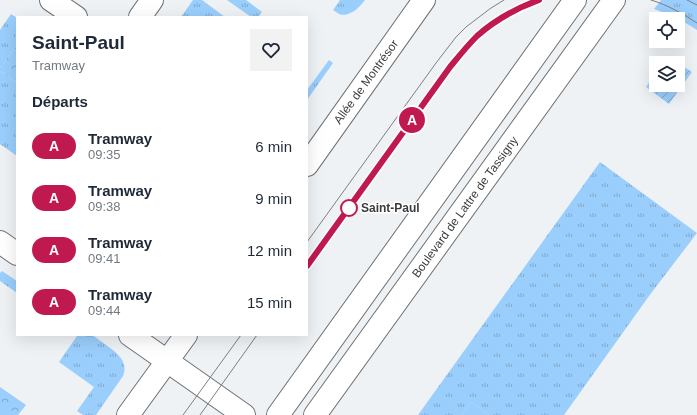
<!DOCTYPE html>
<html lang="fr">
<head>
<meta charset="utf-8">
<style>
	body { margin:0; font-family:Arial,sans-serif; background:#f2f2f3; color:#1f2937; height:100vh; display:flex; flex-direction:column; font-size:15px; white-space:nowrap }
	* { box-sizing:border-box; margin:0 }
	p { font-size:13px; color:#747a83 }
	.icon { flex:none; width:22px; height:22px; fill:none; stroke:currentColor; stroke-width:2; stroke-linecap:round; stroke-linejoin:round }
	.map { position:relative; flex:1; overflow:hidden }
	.side { position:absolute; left:16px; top:16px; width:292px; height:320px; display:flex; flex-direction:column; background:#fff; border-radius:0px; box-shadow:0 4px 16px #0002 }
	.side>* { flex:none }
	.badge { padding:0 8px; border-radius:13px; font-size:14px; line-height:26px }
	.buttons { position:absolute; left:649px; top:12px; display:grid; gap:8px }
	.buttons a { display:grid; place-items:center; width:36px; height:36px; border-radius:0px; background:#fff; box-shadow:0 4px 16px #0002; font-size:20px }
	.map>.badge { position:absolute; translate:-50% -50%; box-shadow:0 0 0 2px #fff }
	h2 { padding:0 16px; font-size:15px; line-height:36px }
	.round { display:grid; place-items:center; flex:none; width:42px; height:42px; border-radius:0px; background:#f2f2f3 }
	.overview { display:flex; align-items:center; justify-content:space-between; height:68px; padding:0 16px }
	h1 { font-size:19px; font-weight:600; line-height:30px }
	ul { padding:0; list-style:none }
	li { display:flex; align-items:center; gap:12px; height:52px; padding:0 16px }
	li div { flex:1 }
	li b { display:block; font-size:15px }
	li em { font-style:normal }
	li .badge { min-width:44px; font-weight:700; text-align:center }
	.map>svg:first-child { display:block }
	.grass { fill:url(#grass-tufts) }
	.park { fill:url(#park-crowns) }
	.garden { fill:url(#garden-furrows) }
	.pitch { fill:#9acefc }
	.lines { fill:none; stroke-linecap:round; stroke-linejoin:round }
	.minor-casing { stroke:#6f7274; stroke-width:24 }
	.minor { stroke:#fff; stroke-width:22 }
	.tram { stroke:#7d7f81; stroke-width:1 }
	.line-casing { stroke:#fff; stroke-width:9 }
	.line { stroke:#bf1950; stroke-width:6 }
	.stop-dot { fill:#fff; stroke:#bf1950; stroke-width:2 }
	.labels { text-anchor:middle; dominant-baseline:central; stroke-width:3; stroke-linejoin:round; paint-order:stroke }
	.street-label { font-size:12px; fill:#3b3c3d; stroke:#fff }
	.stop-label { font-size:12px; font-weight:bold; fill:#3b3c3d; stroke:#fff; text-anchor:start }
</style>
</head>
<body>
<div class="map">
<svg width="697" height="415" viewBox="0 0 697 415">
	<defs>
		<pattern id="grass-tufts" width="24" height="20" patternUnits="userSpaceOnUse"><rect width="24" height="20" fill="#9acefc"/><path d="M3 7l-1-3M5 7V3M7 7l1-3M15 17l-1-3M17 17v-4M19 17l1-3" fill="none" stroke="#7fa8cd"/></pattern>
		<pattern id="park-crowns" width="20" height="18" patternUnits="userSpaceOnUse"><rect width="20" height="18" fill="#9acefc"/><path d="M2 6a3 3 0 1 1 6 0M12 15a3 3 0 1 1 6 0" fill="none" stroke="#7fa8cd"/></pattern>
		<pattern id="garden-furrows" width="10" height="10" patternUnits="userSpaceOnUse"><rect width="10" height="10" fill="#9acefc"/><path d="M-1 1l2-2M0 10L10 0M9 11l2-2" fill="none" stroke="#7fa8cd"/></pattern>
	</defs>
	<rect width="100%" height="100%" fill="#eff2f5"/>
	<!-- grass -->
	<g class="grass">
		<polygon points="193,0 202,0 225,17 181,17"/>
		<polygon points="227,0 246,0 262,12 258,17 251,17"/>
		<path d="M340,0H365C360,7 349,18 339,14C337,13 335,11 333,10Z"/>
		<path d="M661,0H697V30C684,21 669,14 654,9Z"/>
		<polygon points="11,14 17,18 17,45 0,68 0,30"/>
		<polygon points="329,60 333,63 307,100 307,90"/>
		<polygon points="0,71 17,83 17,156 0,144"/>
		<polygon points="600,162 697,233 649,296 564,415 489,415 471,402 462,415 418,415"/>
		<polygon points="2,271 17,281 17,293 0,281 0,273"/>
		<path d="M76,335C81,335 87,334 92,335C95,336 99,340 102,342C113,350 130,360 123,376L96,415H83L77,411L94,387L59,362L77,336Z"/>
	</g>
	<!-- park -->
	<g class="park">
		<polygon points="17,45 17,83 0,71 0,68"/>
		<polygon points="0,387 26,405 18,415 0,415"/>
	</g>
	<!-- garden -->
	<polygon class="garden" points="678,63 692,72 669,104 646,87 656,72 656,85 678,85"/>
	<!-- pitch -->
	<polygon class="pitch" points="471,402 489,415 462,415"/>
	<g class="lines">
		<defs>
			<g id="minor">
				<polyline points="51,0 76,17"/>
				<polyline points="140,17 152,0"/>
				<polyline points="307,165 424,0"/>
				<polyline points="0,242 17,254"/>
				<polyline points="130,335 244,415"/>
				<polyline points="128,415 186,335"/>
				<polyline points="278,415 575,0"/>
				<polyline points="315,415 614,0"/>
			</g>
		</defs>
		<!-- minor casing -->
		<use href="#minor" class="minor-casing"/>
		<!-- minor -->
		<use href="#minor" class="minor"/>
		<!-- tram -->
		<g class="tram">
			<path d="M651,0C668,5 683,14 697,23"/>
			<polyline points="687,0 697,5"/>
			<polyline points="307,242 436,63 456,37 466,27 491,8 504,0"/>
			<path d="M307,266L450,67C459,56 467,46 477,36C495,20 517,8 539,0"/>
			<polyline points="183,415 241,335"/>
			<polyline points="200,415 257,335"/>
		</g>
	</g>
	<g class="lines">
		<defs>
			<path id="line" d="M307,266L450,67C459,56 467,46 477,36C495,20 517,8 539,0"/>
		</defs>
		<!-- line casing -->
		<use href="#line" class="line-casing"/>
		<!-- line -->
		<use href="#line" class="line"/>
	</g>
	<!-- markers -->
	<circle class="stop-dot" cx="349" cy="208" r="8"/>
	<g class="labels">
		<!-- street labels -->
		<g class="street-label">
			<text transform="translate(366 82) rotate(-54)">Allée de Montrésor</text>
			<text transform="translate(465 207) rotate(-54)">Boulevard de Lattre de Tassigny</text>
		</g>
		<!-- stop labels -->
		<g class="stop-label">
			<text x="361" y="208">Saint-Paul</text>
		</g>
	</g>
</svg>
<div class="buttons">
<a><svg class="icon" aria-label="locate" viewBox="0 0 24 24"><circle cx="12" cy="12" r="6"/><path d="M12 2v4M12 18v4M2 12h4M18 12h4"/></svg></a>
<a><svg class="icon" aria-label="layers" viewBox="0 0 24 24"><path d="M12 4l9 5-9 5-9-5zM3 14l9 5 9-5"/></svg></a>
</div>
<b class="badge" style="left:412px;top:120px;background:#bf1950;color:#fff">A</b>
<section class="side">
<div class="overview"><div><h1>Saint-Paul</h1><p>Tramway</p></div><a class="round"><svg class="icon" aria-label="heart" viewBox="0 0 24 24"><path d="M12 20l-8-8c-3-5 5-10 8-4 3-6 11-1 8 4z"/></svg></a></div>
<h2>Départs</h2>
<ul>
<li><span class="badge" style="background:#bf1950;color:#fff">A</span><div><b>Tramway</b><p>09:35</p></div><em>6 min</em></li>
<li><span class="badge" style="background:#bf1950;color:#fff">A</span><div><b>Tramway</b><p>09:38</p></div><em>9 min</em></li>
<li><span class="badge" style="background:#bf1950;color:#fff">A</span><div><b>Tramway</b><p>09:41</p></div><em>12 min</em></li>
<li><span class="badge" style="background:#bf1950;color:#fff">A</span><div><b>Tramway</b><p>09:44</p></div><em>15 min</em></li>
</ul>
</section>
</div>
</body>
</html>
